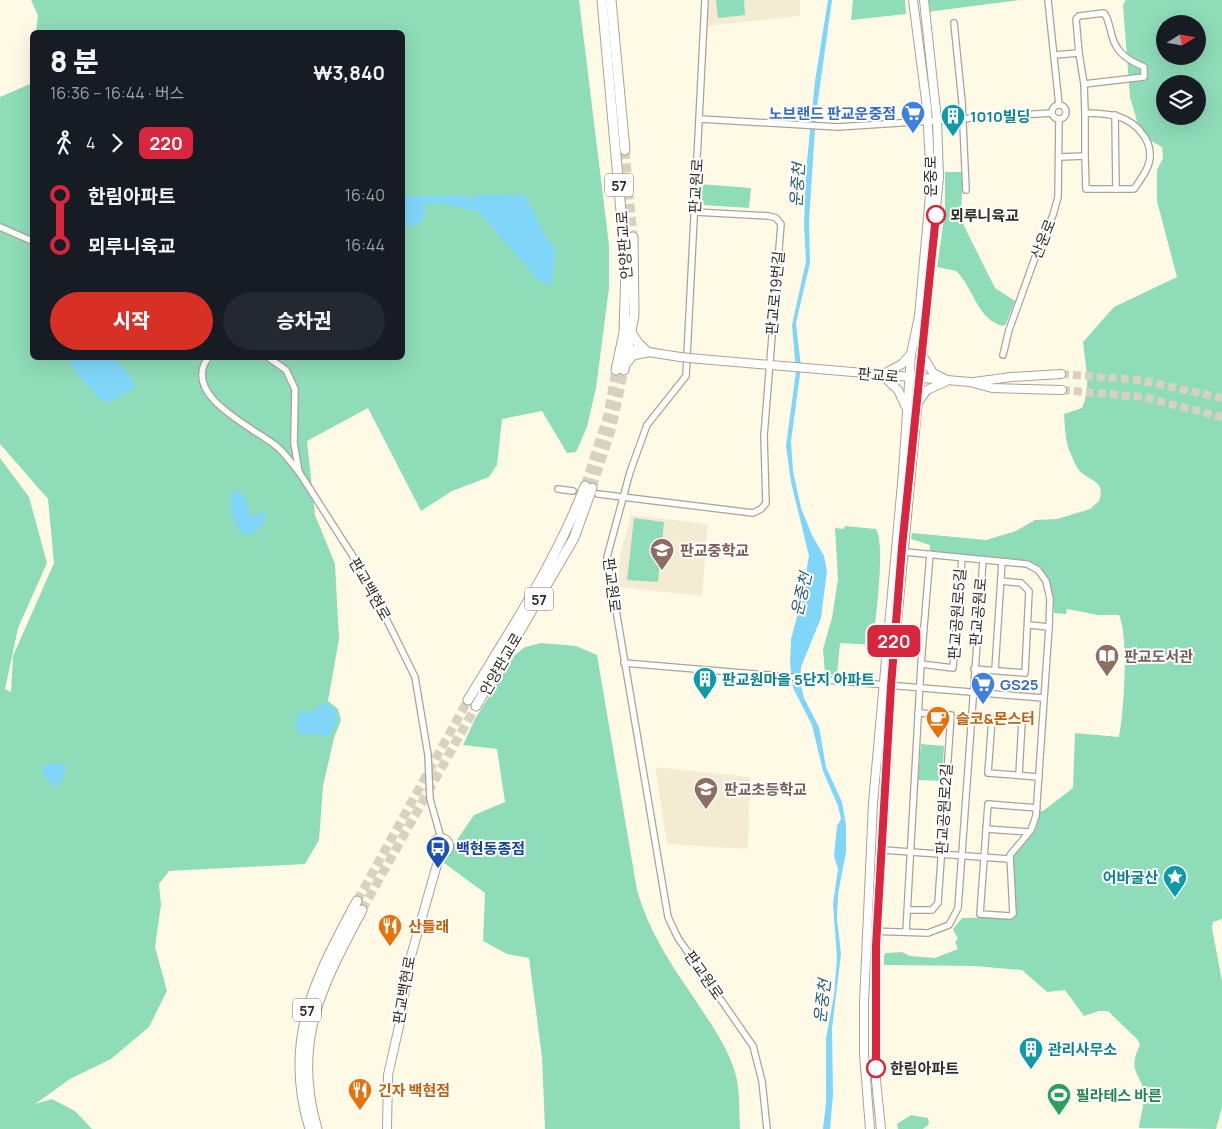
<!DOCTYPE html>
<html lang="ko">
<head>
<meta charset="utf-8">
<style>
	body { margin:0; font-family:Manrope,"Noto Sans KR",sans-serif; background:#242831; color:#f1f3f6; height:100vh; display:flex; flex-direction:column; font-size:19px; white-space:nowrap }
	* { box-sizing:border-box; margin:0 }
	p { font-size:16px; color:#9ea1a6 }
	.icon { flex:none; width:28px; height:28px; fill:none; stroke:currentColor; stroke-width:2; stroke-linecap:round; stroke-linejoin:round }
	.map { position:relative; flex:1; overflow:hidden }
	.details { position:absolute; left:30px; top:30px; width:375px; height:330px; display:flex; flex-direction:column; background:#171b24; border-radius:8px; box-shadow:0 5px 20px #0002 }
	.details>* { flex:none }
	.badge { padding:0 10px; border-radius:8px; font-size:18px; line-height:32px }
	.needle { width:32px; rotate:79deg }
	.controls { position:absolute; left:1156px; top:15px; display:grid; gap:10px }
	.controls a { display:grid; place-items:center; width:50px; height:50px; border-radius:50%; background:#171b24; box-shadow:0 5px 20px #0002; font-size:25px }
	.map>.badge { position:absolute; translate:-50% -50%; box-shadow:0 0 0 2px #fff }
	.legs { display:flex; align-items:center; gap:8px; height:55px; padding:0 20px; font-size:16px }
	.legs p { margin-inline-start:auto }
	.summary { display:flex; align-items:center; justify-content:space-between; height:85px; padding:0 20px }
	h1 { font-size:28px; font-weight:800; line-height:38px }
	.primary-button { display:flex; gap:10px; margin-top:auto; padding:10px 20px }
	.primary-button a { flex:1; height:58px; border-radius:30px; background:#d93025; color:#fff; font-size:20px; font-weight:800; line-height:58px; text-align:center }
	.primary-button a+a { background:#242831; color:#f1f3f6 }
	ul { padding:0 20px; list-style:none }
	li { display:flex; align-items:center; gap:18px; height:50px; font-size:19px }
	li i { display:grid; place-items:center; width:8px; height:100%; margin:0 6px; background:currentColor }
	li i::after { content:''; width:12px; height:12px; margin:-6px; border:4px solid; border-radius:50%; background:#171b24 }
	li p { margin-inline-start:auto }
	li:first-child i { background:linear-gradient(#0000 50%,currentColor 0) }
	li:last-child i { background:linear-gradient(currentColor 50%,#0000 0) }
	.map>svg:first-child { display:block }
	.built { fill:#f4ecd2 }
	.green { fill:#8edcb8; fill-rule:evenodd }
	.water { fill:#7fd6f9 }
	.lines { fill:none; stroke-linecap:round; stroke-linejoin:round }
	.secondary-tunnel { stroke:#d6d1c0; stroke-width:8; stroke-dasharray:8 4; stroke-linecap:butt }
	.primary-tunnel { stroke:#d6d1c0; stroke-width:9; stroke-dasharray:9 4.5; stroke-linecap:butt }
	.street-casing { stroke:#a9a492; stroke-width:8 }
	.secondary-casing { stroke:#a9a492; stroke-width:10 }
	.primary-casing { stroke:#a9a492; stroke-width:11 }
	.street { stroke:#fff; stroke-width:5.5 }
	.secondary { stroke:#fff; stroke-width:8 }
	.primary { stroke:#fff; stroke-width:9 }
	.secondary-bridge-casing { stroke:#a9a492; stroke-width:10; stroke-linecap:butt }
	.secondary-bridge { stroke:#fff; stroke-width:8 }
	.line-1-casing { stroke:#fff; stroke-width:11 }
	.line-1 { stroke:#d7263d; stroke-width:8 }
	.stop-1-dot { fill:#fff; stroke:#d7263d; stroke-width:2.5 }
	.labels { text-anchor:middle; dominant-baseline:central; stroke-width:4; stroke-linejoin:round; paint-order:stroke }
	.shield { fill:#fff; stroke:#6e6d68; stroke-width:1 }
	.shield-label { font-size:14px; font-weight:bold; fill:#302e27 }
	.shop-label { font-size:15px; font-weight:bold; fill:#366cbe; stroke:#fff; text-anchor:end }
	.culture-label { font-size:15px; font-weight:bold; fill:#0d838f; stroke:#fff; text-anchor:start }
	.street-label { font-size:15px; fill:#302e27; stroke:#fff }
	.stop-label { font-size:15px; font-weight:bold; fill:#302e27; stroke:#fff; text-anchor:start }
	.education-label { font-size:15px; font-weight:bold; fill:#785e54; stroke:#fff; text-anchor:start }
	.food-label { font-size:15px; font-weight:bold; fill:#c56008; stroke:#fff; text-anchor:start }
	.transit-label { font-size:15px; font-weight:bold; fill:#164399; stroke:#fff; text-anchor:start }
	.leisure-label { font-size:15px; font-weight:bold; fill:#27864d; stroke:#fff; text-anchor:start }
	.water-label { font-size:16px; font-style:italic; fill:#2a5a6d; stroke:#fff }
</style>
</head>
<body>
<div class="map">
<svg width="1222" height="1129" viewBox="0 0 1222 1129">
	<rect width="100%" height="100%" fill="#fffae6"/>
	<!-- built -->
	<g class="built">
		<polygon points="709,0 800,0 800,16 707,26"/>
		<polygon points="631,515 708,524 702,596 618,587 620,555"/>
		<polygon points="655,767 750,777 748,849 667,844"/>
	</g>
	<!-- green -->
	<g class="green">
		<polygon points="31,0 579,0 609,245 609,288 596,388 587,427 576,452 567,453 542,411 502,419 497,465 489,477 452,491 421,511 368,408 307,441 315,515 335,564 339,639 328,701 338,709 341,720 334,738 323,786 319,840 305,864 169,871 159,884 161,905 155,947 167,991 149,1027 111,1059 70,1079 35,1104 52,1099 75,1111 92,1129 0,1129 0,458 29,497 47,563 18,628 5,689 11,692 13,656 54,563 48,499 0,444 0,97 32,83 32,79 32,358 402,358 402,32 36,32 38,15"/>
		<polygon points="716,0 744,0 745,15 718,18"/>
		<polygon points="853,0 905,0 906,14 851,20"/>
		<polygon points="926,0 1019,0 927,12"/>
		<path d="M1126,0H1222V919L1213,922L1212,928L1222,981V1107L1216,1129L1139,1128C1140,1118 1145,1103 1144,1093C1140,1071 1127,1072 1140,1045L1137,1039L1108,1011H1099L1084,1016L1065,990L1047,992L1022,970L974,966L884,965V955L886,953L902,952L910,956L935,958L958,949L955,942L958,939L953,929L962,918L1016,917L1011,865L1014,852L1036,829L1039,811H1043L1073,788L1075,733L1119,737C1124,710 1129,638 1119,615H1098L1067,609L1066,614L1054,613C1053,593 1052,574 1033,563L930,551V545L911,539L912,533L986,540L1016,531L1035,520L1057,519L1090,509L1099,501C1105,484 1095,482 1083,474C1078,471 1073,460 1071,454C1065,443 1065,427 1064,414L1082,408C1092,387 1085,364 1083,342L1114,307L1177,277L1157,201V170L1163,158L1162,147L1138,134L1137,121L1130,97L1123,5ZM1165,24H1198V56H1165ZM1165,84H1198V116H1165Z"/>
		<path d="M945,172H963L961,214L964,226L995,288L1015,301L1006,324L1003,326C977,320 974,288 956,271L937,267L945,212Z"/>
		<polygon points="700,184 751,188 749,208 703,205 699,201"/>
		<polygon points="634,518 664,522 658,582 627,580"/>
		<path d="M845,526L876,529C886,546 875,622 873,645L840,643L837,675L825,674L823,649L832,618L838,579L835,528L844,529Z"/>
		<path d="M541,643L576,646L597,655L637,890C648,929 669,962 692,995C708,1020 726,1043 735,1072C740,1089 739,1111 740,1129H545L542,1057L529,958L507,954L483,941L485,893L444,863L446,856L474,815L505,802L497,749L463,745L475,719L515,655L525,647Z"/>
		<polygon points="921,744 944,746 942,781 918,780"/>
		<polygon points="911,1115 928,1118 929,1124 923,1129 898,1129 897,1124"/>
	</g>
	<!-- water -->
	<g class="water">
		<polygon points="828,0 832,0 816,114 809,221 810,263 796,323 801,367 791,441 793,471 801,508 812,535 824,556 827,571 821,618 801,667 800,681 804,698 819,727 826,767 842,802 846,825 846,852 838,894 837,918 841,954 832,1029 833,1095 830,1129 823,1129 826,1102 826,1038 834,995 837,958 833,904 838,869 834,856 837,826 841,819 838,806 823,771 812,725 793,688 790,664 791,639 801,602 809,556 791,482 786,446 796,371 792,325 806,261 804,224 806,171 815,81"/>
		<path d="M475,195H523C537,209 538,232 554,245C558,262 551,268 553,282L548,285L538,280L479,212L440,203L428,204L424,207L425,215L420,224L410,226L403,222V196H467L470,200Z"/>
		<path d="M67,358C106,357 116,349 136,387L107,403L102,401L78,375Z"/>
		<path d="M237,490L245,497L252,517L262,512L266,513C264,526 257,535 243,535C234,522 227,508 233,492Z"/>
		<path d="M322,703H327L336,711C338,723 335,729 327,737C317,731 309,737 299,734L295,724L300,711L312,712Z"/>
		<polygon points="49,763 66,765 63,779 56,788 43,775 43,767"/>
	</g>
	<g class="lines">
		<!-- secondary-tunnel -->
		<g class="secondary-tunnel">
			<polyline points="1061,374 1139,380 1222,398"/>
			<polyline points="1062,390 1143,397 1222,417"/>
		</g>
		<!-- primary-tunnel -->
		<g class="primary-tunnel">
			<polyline points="625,150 633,237"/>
			<polyline points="585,486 608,415 616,370"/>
			<polyline points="592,488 612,427 624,370"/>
			<polyline points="357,901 468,700"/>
			<polyline points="362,910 476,706"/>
		</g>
		<defs>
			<g id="street">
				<polyline points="705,0 686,376 647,425 630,472 607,557 668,917 678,938 753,1046 762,1081 767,1129"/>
				<polyline points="1048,0 1059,105"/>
				<polyline points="954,23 962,102 966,190"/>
				<path d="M1054,55L1079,53L1076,19L1079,16L1104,13C1108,18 1108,22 1110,28C1114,50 1123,58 1144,67V77L1084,84L1079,53"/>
				<polyline points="1084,84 1085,113"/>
				<circle cx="1059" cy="112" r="7"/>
				<polyline points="1115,115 1116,189"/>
				<polyline points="700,119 838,127 1052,113"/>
				<path d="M1060,157L1085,156L1086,189H1134C1139,182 1145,174 1148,166C1152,155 1150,145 1144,136C1129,114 1110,114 1085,113V156"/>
				<polyline points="0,227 32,241"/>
				<polyline points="1003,355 1009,330 1036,255 1053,215 1058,197 1059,119"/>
				<path d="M208,358C181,395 252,427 275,445C284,452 291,462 298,471"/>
				<polyline points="269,358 286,370 295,389 294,443 299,472 363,572 415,677 428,755 430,799 441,838"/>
				<polyline points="558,489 573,491"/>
				<polyline points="598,494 753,513 761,509 766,503 764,436 781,224 776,218 769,216 695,212"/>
				<polyline points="895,551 1027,564 1038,570 1046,581 1050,599 1049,627 1036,816 1031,830 1010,855 1013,914 1010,916 980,914 988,804 1037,808"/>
				<polyline points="1029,625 1049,627"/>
				<polyline points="624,663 1043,698"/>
				<polyline points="921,664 953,668 962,558"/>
				<polyline points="974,669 1025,673 1029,591 1021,583 1001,581"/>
				<polyline points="995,670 1002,562"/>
				<polyline points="970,717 1022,721 1019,775"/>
				<polyline points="992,719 988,773 1039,777"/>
				<polyline points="986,829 1029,832"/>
				<polyline points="883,850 1009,859"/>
				<polyline points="909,910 932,910 938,903 951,715 918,713"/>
				<polyline points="868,931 928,933 949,925 958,908 983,560"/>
				<polyline points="906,932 921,664 930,554"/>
			</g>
			<g id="secondary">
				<polyline points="623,348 680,357"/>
				<polyline points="924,358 933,373 945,379"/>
				<polyline points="700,359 970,382 992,388 1062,390"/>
				<polyline points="882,375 898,390 906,407"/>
				<polyline points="882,375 902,364 911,354"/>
				<polyline points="974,382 1011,377 1061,374"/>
				<polyline points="919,401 927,390 945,382"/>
				<circle cx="441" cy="846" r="8"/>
				<polyline points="387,1129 388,1075 402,1013 407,970 440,854"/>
				<polyline points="870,1129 864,1054 864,1003 873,803 903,472 911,354 919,316 931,184 927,108 913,0"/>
				<polyline points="881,1129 876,1080 876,946 891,686 939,177 937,120 924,0"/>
			</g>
			<g id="primary">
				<polyline points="602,0 626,267 624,333 616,370"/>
				<polyline points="611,0 625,150"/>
				<polyline points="632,334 638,343 647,352"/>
				<polyline points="627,362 633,355 647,352"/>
				<polyline points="624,370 634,315 633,237"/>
				<path d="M468,700C510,631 556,562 585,486"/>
				<polyline points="476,706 574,538 592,488"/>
				<path d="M310,1129C282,1040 316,977 357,901"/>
				<path d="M317,1129C291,1042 322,985 362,910"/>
			</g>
		</defs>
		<!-- street casing -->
		<use href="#street" class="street-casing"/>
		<!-- secondary casing -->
		<use href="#secondary" class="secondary-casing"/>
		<!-- primary casing -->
		<use href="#primary" class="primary-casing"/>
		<!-- street -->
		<use href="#street" class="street"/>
		<!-- secondary -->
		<use href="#secondary" class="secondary"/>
		<!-- primary -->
		<use href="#primary" class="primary"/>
		<defs>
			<polyline id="secondary-bridge" points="680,357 700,359"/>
		</defs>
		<!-- secondary-bridge casing -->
		<use href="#secondary-bridge" class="secondary-bridge-casing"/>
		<!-- secondary-bridge -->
		<use href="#secondary-bridge" class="secondary-bridge"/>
	</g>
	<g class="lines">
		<defs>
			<polyline id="line-1" points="876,1068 876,946 891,686 902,547 936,215"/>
		</defs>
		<!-- line-1 casing -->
		<use href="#line-1" class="line-1-casing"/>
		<!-- line-1 -->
		<use href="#line-1" class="line-1"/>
	</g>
	<!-- icons -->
	<defs>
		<symbol id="supermarket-pin" viewBox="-11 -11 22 30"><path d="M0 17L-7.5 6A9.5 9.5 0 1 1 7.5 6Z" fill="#3f7fe0" stroke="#fff"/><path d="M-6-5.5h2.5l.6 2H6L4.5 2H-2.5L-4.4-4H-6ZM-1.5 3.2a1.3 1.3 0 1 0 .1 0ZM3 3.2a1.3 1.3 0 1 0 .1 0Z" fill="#fff"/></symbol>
		<symbol id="building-pin" viewBox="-11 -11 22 30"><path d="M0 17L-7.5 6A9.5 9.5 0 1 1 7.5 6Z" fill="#0f9aa8" stroke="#fff"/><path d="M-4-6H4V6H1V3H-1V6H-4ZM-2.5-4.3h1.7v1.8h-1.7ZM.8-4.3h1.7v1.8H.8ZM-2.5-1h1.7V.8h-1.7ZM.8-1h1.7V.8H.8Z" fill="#fff"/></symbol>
		<symbol id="school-pin" viewBox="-11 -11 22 30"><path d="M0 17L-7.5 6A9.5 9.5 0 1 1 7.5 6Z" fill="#8d6e63" stroke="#fff"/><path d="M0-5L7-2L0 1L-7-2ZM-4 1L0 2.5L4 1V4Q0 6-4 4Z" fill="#fff"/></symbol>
		<symbol id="library-pin" viewBox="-11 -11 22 30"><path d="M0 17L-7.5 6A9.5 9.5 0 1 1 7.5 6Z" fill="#8d6e63" stroke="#fff"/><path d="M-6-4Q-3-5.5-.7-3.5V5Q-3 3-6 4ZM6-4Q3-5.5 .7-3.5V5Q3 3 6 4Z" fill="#fff"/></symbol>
		<symbol id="cafe-pin" viewBox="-11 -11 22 30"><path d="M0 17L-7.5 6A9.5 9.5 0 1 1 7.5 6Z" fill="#e8710a" stroke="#fff"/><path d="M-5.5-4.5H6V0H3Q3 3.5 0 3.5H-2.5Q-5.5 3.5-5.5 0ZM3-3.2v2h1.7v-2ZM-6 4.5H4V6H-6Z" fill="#fff"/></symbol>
		<symbol id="bus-pin" viewBox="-11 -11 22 30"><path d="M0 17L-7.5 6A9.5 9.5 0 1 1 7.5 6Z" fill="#1a4fb4" stroke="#fff"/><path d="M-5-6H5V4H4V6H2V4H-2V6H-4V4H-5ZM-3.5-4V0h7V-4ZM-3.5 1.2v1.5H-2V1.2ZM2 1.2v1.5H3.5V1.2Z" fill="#fff"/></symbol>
		<symbol id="sight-pin" viewBox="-11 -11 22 30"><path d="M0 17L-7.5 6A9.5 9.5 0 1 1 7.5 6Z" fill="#0f9aa8" stroke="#fff"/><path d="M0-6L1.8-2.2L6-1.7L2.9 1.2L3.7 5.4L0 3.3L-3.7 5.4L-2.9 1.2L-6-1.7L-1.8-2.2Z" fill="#fff"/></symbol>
		<symbol id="restaurant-pin" viewBox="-11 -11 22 30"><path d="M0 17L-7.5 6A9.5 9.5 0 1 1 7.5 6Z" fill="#e8710a" stroke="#fff"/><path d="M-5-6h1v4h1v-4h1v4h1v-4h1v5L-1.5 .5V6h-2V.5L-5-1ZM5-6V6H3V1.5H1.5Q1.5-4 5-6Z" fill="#fff"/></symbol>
		<symbol id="stadium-pin" viewBox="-11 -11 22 30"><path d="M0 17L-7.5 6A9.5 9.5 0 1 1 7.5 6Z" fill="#2e9e5b" stroke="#fff"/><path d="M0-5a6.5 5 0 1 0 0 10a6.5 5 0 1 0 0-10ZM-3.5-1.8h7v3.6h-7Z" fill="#fff"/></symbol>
	</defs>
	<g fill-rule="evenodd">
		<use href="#supermarket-pin" x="899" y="99" width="28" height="38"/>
		<use href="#building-pin" x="939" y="102" width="28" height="38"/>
		<use href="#school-pin" x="648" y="536" width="28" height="38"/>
		<use href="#library-pin" x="1093" y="642" width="28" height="38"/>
		<use href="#building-pin" x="691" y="665" width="28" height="38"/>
		<use href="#supermarket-pin" x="969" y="670" width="28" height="38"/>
		<use href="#cafe-pin" x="924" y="704" width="28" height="38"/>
		<use href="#school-pin" x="692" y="775" width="28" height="38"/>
		<use href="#bus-pin" x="424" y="834" width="28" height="38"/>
		<use href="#sight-pin" x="1161" y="863" width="28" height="38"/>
		<use href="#restaurant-pin" x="376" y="912" width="28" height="38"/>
		<use href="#building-pin" x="1017" y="1035" width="28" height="38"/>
		<use href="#restaurant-pin" x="346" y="1076" width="28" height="38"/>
		<use href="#stadium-pin" x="1045" y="1081" width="28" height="38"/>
	</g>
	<!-- markers -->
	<g class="stop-1-dot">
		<circle cx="936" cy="215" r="9"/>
		<circle cx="876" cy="1068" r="9"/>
	</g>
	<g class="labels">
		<!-- shield labels -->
		<g class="shield">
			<rect x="605" y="173.5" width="28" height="23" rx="4"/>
			<rect x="525" y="587.5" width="28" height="23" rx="4"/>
			<rect x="293" y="998.5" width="28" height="23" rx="4"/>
		</g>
		<g class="shield-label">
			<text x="619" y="185">57</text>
			<text x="539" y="599">57</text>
			<text x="307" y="1010">57</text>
		</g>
		<!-- shop labels -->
		<g class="shop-label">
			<text x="896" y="113">노브랜드 판교운중점</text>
			<text x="1000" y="684" text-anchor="start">GS25</text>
		</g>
		<!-- culture labels -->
		<g class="culture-label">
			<text x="970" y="116">1010빌딩</text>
			<text x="722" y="679">판교원마을 5단지 아파트</text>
			<text x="1158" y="877" text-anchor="end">어바굴산</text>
			<text x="1048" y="1049">관리사무소</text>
		</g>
		<!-- street labels -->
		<g class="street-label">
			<text transform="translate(930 176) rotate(-90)">운중로</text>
			<text transform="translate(696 186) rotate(-87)">판교원로</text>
			<text transform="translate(1043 239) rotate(-68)">산운로</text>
			<text transform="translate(624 245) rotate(-94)">안양판교로</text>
			<text transform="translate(775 293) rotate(-85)">판교로19번길</text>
			<text transform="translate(878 375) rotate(5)">판교로</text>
			<text transform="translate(612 585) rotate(83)">판교원로</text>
			<text transform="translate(370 589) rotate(61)">판교백현로</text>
			<text transform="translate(978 612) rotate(-85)">판교공원로</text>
			<text transform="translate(957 614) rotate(-86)">판교공원로5길</text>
			<text transform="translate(501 664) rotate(-60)">안양판교로</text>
			<text transform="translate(944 809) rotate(-87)">판교공원로2길</text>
			<text transform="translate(704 975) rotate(55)">판교원로</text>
			<text transform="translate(404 990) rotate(-80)">판교백현로</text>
		</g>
		<!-- stop labels -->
		<g class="stop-label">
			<text x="950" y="215">뫼루니육교</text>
			<text x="890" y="1068">한림아파트</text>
		</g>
		<!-- education labels -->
		<g class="education-label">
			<text x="680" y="550">판교중학교</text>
			<text x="1124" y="656">판교도서관</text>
			<text x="724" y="789">판교초등학교</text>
		</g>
		<!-- food labels -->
		<g class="food-label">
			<text x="956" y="718">슬코&amp;몬스터</text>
			<text x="408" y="926">산들래</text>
			<text x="378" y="1090">긴자 백현점</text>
		</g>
		<!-- transit labels -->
		<g class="transit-label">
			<text x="456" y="848">백현동종점</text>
		</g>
		<!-- leisure labels -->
		<g class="leisure-label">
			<text x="1076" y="1095">필라테스 바른</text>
		</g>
		<!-- water labels -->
		<g class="water-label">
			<text transform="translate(797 185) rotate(-86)">운중천</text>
			<text transform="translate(801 594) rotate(-77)">운중천</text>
			<text transform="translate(822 1001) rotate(-83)">운중천</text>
		</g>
	</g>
</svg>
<div class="controls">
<a><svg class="needle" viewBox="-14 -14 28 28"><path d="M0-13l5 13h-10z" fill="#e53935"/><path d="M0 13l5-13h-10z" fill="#9ea1a6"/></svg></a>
<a><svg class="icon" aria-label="layers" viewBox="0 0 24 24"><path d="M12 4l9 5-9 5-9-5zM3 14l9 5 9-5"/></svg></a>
</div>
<b class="badge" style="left:894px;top:641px;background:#d7263d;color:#fff">220</b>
<section class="details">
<div class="summary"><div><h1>8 분</h1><p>16:36 – 16:44 · 버스</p></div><b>₩3,840</b></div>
<div class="legs"><svg class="icon" aria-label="walk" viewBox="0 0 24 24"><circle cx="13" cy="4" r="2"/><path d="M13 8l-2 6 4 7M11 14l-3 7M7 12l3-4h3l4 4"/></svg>4<svg class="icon" aria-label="forward" viewBox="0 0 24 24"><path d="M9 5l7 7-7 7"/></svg><b class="badge" style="background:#d7263d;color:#fff">220</b></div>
<ul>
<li><i style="color:#d7263d"></i><b>한림아파트</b><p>16:40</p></li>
<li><i style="color:#d7263d"></i><b>뫼루니육교</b><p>16:44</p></li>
</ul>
<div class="primary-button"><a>시작</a><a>승차권</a></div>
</section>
</div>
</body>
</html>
